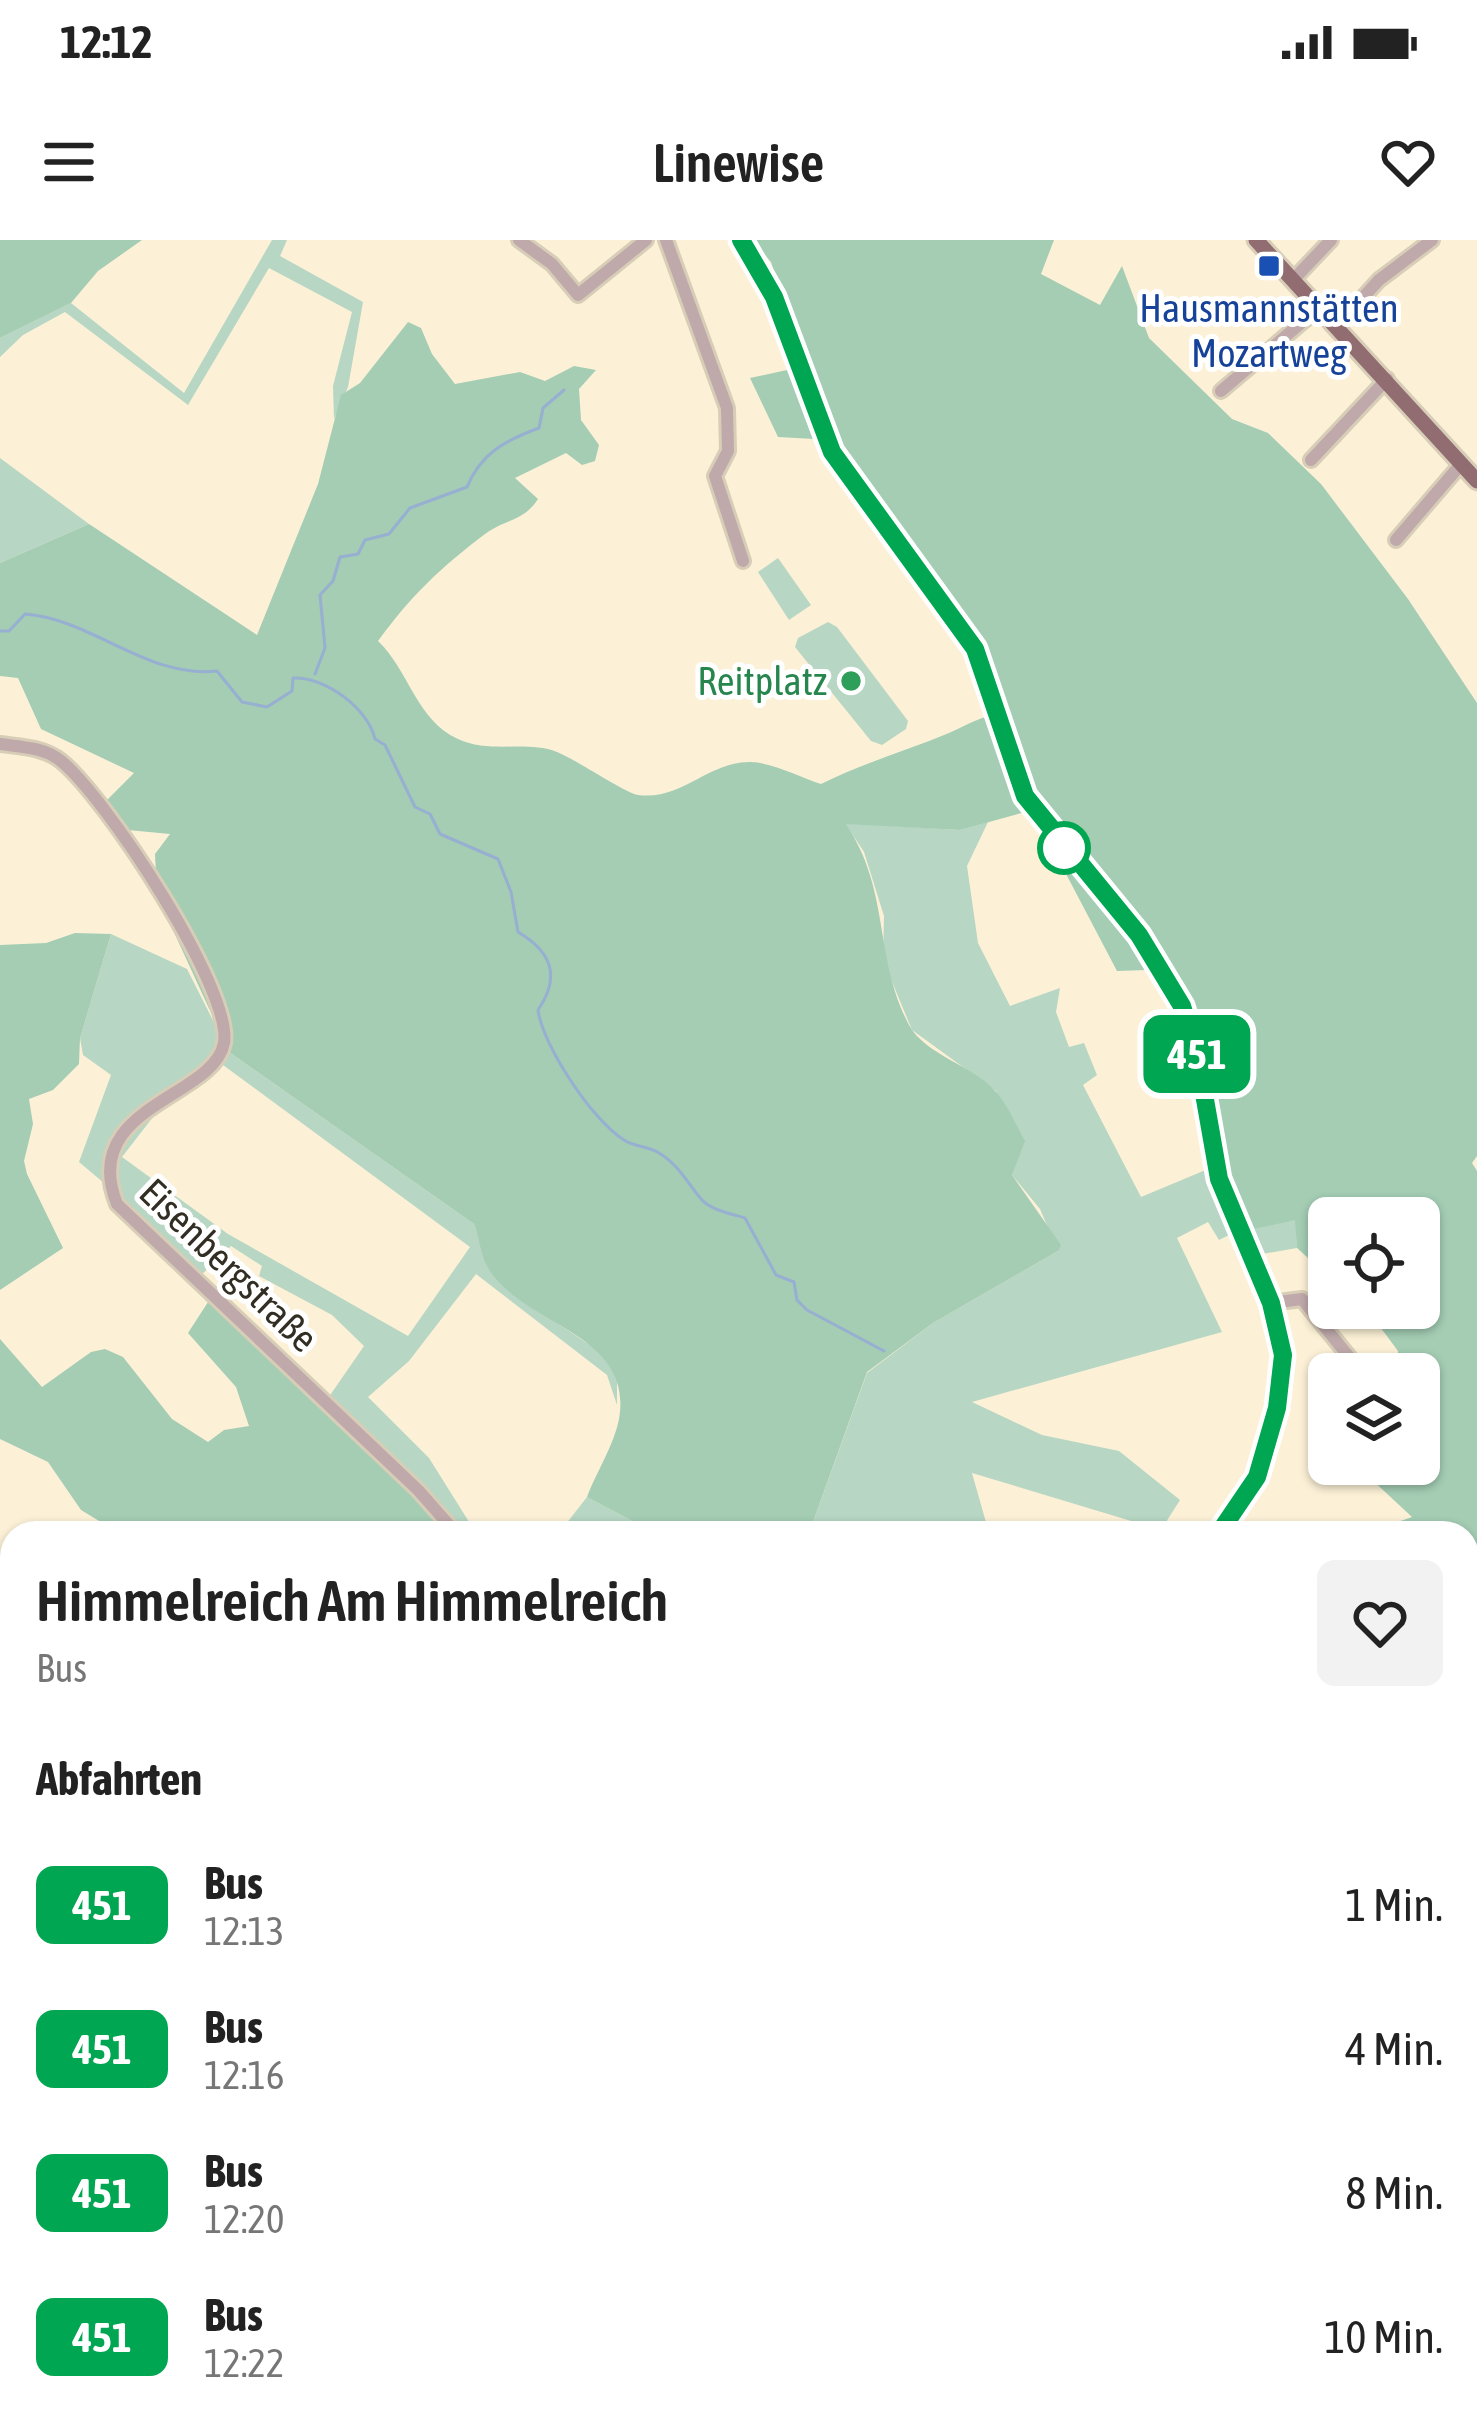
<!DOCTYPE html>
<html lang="de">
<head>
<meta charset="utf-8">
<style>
	body { margin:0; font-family:"Asap Condensed",sans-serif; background:#f2f2f2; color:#222; height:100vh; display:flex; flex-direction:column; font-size:45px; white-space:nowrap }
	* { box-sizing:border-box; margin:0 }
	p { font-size:39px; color:#767676 }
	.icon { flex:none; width:66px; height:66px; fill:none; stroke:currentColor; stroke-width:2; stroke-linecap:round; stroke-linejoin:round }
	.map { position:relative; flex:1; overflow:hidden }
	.details { position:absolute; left:0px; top:1281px; width:1479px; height:915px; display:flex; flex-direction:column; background:#fff; border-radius:36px 36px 0 0; box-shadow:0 3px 9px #0004 }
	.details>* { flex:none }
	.badge { padding:0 24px; border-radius:18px; font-size:42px; line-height:78px }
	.fabs { position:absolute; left:1308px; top:957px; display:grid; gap:24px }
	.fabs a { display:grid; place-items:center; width:132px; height:132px; border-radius:18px; background:#fff; box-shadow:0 3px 9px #0004; font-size:60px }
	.map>.badge { position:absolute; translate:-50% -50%; box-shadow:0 0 0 6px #fff }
	h2 { padding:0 36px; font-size:45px; line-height:108px }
	.round { display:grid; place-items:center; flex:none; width:126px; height:126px; border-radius:18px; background:#f2f2f2 }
	.head { display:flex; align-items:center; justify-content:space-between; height:204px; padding:0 36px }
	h1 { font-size:57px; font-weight:600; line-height:90px }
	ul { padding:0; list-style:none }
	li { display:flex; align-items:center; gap:36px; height:144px; padding:0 36px }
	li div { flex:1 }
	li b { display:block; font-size:45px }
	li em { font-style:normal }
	li .badge { min-width:132px; font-weight:700; text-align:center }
	.status { display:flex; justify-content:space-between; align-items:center; height:84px; padding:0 60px; background:#fff; direction:ltr }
	.status svg { height:33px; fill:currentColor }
	header { display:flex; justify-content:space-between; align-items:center; height:156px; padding:0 36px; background:#fff; font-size:54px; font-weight:600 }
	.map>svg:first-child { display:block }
	.green { fill:#b7d6c3; fill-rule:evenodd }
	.forest { fill:#a4cdb4 }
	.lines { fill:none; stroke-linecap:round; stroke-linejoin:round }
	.stream { stroke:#97afd1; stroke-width:3 }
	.minor-casing { stroke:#d8ceb7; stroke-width:18 }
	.major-casing { stroke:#d8ceb7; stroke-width:21 }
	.minor { stroke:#bfa9ab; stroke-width:12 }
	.major { stroke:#916c70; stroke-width:15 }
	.line-casing { stroke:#fff; stroke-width:27 }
	.line { stroke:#00a651; stroke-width:18 }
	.transit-dot { fill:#1a4fb4; stroke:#fff; stroke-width:4.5 }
	.leisure-dot { fill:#2e9e5b; stroke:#fff; stroke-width:4.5 }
	.stop-dot { fill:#fff; stroke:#00a651; stroke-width:6 }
	.labels { text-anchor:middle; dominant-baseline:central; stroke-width:10; stroke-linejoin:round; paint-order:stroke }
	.transit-label { font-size:39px; fill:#164399; stroke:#fff }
	.leisure-label { font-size:39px; fill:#27864d; stroke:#fff; text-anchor:end }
	.street-label { font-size:39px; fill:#322e24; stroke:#fff }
</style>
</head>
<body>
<div class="status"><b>12:12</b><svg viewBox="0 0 49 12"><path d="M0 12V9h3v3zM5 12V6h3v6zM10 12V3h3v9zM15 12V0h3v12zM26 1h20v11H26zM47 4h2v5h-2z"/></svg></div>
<header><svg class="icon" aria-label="menu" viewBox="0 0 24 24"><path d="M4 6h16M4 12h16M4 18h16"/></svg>Linewise<svg class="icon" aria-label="heart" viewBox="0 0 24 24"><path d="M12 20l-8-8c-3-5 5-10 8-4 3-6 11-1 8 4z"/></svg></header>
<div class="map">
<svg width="1477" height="2194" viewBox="0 0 1477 2194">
	<rect width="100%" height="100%" fill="#fcf1d7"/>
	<!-- green -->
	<g class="green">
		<polygon points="272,0 287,0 280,16 363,62 348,147 334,179 333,146 352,72 269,28 188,165 65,72 23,95 0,117 0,98 71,63 184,153"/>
		<polygon points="0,218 89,284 0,323"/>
		<polygon points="778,318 811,365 789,380 758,332"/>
		<polygon points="828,382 837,387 908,481 906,489 882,505 871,501 795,407 798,398"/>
		<polygon points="988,582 967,626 978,703 1010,766 1060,748 1056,772 1069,807 1084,803 1097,835 1083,845 1141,957 1220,924 1296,980 1297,1008 1245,1017 1233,993 1219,1000 1208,982 1177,998 1222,1092 972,1162 1042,1195 1119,1211 1180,1260 1161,1290 972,1233 989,1293 809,1293 867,1133 933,1083 1058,1011 1040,969 1012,935 1018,916 996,851 912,790 883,720 884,676 864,612 845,583 960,590"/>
		<path d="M111,694L187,729L229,812L474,984L488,1028L520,1058L609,1118L617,1135V1165L607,1135L476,1034L409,1121L368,1157L429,1218L476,1293H452L324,1164L364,1106L332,1075L259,1036L262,1026L231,1006L193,1043L124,979L104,943L79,922L111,835L83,815L80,798ZM223,825L470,1007L408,1096L228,994L122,917L153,877Z"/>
		<polygon points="587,1257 655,1293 559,1293"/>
		<polygon points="60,2184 131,2184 128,2194 61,2194"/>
	</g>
	<!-- forest -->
	<g class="forest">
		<polygon points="0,0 142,0 98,31 71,63 0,98"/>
		<path d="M752,0H1054L1041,34L1100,65L1122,26L1149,98L1232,179L1268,193L1321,244L1408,359L1477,463V916L1472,923L1477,931V1724L1467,1721V1293H1366L1412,1277L1355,1224H1419V1134H1396L1398,1111L1366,1068H1419V978H1329V1037L1297,1008L1295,980L1244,991L1223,941L1205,822L1182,751L1168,750L1147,730L1117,731L1044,592L1025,572L960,590L846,584C891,652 873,716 909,785C925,815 975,826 997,853C1008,866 1016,885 1025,901L1012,935L1061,1005L1058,1011L933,1083L867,1132L809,1293H655L587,1257C596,1233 614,1205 619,1179C634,1092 526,1088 488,1028C481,1016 479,997 474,984L229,812L150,640L156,634L155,614L170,594L128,590L106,561L134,533L41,489L18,438L0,436V323L89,284L257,395L318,244L341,155L360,143L408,82L421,88L432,114L455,144L520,132L545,141L574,126L596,130L579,149L581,180L599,205L595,221L582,225L566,213L515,238L538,259C523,282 505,279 485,294C440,328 411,356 378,401C408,429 417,481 458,499C490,514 527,500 557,512C577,520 625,553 638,555C682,561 708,521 751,522C773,523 800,537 821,544C863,523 906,511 949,493C969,484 981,476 1003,473L985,412L832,200L778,197L750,138L805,126L771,22Z"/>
		<polygon points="75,693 111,694 80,798 79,824 53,850 29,859 33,884 24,921 27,934 63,1008 0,1050 0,705 46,703"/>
		<polygon points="210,1059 452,1293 119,1293 81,1270 48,1222 0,1199 0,1099 42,1147 91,1112 105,1109 123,1117 172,1179 208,1202 224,1190 249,1186 236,1147 188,1093"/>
		<polygon points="0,1634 12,1648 12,1694 0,1682"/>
		<polygon points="0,2068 12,2094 12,2184 46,2184 33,2194 0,2194"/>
		<polygon points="387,2184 713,2184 702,2194 395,2194"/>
		<polygon points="994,2184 1191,2185 1216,2194 988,2194"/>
	</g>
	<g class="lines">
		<!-- stream -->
		<g class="stream">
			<path d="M0,391H9L25,374C92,379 148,439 217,431L242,462L267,467L292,451L293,438C324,436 368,468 375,499L385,505L415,567L430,574L440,594L498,619L511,652L518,692C552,712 561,737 538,770C543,806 592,880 624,900C634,907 648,906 659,913C679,925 688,944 702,960C711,970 732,974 745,978L776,1035L794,1042L797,1060L807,1070L884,1111"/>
			<path d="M315,434L325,408L320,355L333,341L340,317L358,314L365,300L389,294L410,268L467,247C481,213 506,200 539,188L543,168L564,150"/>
			<polyline points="0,1652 12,1679"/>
			<polyline points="1467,1724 1477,1727"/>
			<polyline points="158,2194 169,2184"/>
		</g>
		<defs>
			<g id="minor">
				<polyline points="519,0 552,24 578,55 646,0"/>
				<polyline points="666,0 727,168 728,211 715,236 743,321"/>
				<polyline points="741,0 774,57 832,212 975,409 1025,556 1139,695 1182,766 1197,814 1219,939 1271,1063 1283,1115 1277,1168 1257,1236 1219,1293"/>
				<polyline points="1294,39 1331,0"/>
				<polyline points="1337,86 1379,40 1432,0"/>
				<polyline points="1221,151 1320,67"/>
				<polyline points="1311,220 1387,139"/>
				<polyline points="1396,300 1462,223"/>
				<path d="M0,504C21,507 44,507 61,521C105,556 233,750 224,803C214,858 78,866 117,964L418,1250L456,1293"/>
				<polyline points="1271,1063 1302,1059 1363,1134"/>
				<polyline points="1467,1782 1477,1786"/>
				<polyline points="1467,1861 1477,1865"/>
				<polyline points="1467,1947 1477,1953"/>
				<polyline points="0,2044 12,2077"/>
				<polyline points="57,2184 59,2194"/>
				<polyline points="910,2184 914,2194"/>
			</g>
			<polyline id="major" points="1256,0 1477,241"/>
		</defs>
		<!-- minor casing -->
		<use href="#minor" class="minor-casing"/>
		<!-- major casing -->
		<use href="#major" class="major-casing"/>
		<!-- minor -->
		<use href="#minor" class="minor"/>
		<!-- major -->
		<use href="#major" class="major"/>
	</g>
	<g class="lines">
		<defs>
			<polyline id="line" points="741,0 774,57 832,212 975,409 1025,556 1139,695 1182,766 1197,814 1219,939 1271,1063 1283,1115 1277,1168 1257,1237 1219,1293"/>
		</defs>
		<!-- line casing -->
		<use href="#line" class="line-casing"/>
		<!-- line -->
		<use href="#line" class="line"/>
	</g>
	<!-- markers -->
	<rect class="transit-dot" x="1257" y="14" width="24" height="24" rx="6"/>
	<circle class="leisure-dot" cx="851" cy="441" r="12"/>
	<circle class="stop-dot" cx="1064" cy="608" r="24"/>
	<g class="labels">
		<!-- transit labels -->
		<g class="transit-label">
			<text x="1269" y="68">Hausmannstätten<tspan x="1269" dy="45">Mozartweg</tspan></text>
		</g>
		<!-- leisure labels -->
		<g class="leisure-label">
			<text x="827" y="441">Reitplatz</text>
		</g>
		<!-- street labels -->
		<g class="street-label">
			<text transform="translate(229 1025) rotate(44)">Eisenbergstraße</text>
		</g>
	</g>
</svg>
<div class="fabs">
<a><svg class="icon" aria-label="locate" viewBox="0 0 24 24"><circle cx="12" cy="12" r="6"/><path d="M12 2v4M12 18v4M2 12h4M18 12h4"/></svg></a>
<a><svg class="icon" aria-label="layers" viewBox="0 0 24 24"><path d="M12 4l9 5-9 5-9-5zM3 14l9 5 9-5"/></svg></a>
</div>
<b class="badge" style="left:1197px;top:814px;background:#00a651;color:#fff">451</b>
<section class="details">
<div class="head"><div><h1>Himmelreich Am Himmelreich</h1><p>Bus</p></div><a class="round"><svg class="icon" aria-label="heart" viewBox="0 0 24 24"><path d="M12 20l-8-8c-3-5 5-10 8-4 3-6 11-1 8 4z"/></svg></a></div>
<h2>Abfahrten</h2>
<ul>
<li><span class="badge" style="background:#00a651;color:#fff">451</span><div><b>Bus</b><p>12:13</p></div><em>1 Min.</em></li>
<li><span class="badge" style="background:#00a651;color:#fff">451</span><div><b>Bus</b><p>12:16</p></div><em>4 Min.</em></li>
<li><span class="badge" style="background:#00a651;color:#fff">451</span><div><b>Bus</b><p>12:20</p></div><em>8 Min.</em></li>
<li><span class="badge" style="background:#00a651;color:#fff">451</span><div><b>Bus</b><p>12:22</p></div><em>10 Min.</em></li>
</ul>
</section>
</div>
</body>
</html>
